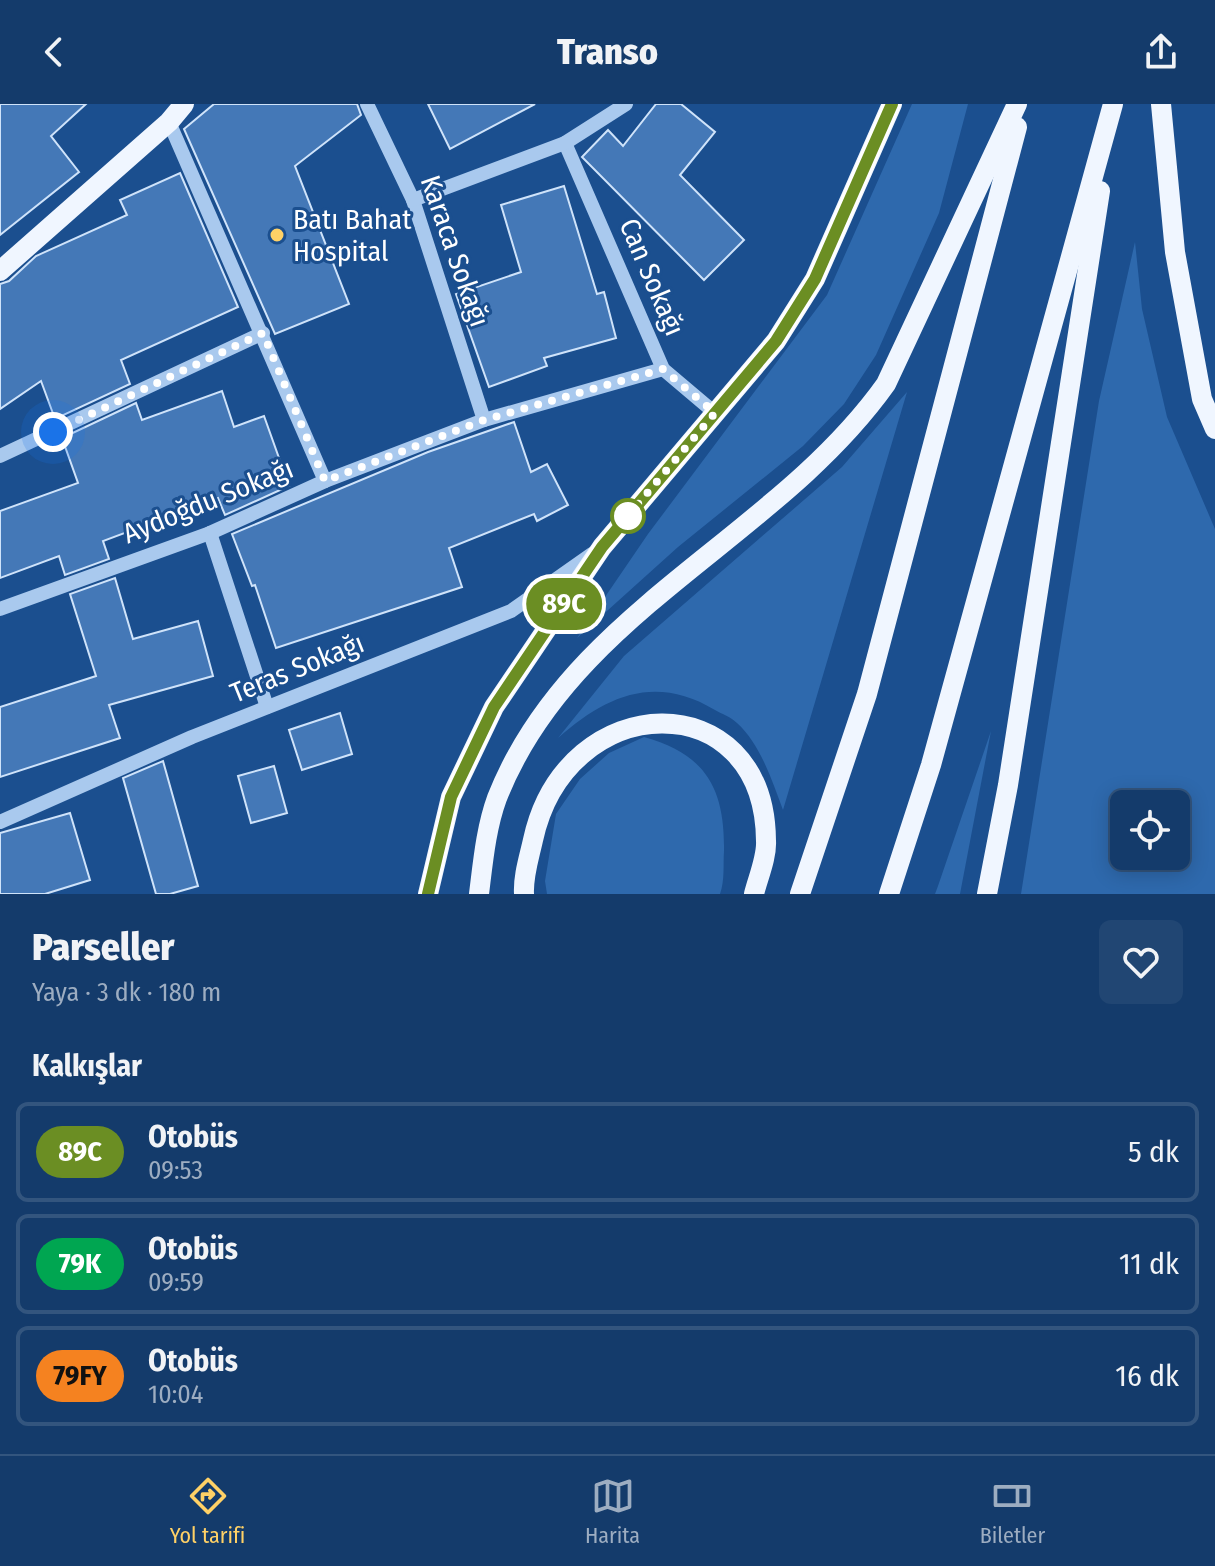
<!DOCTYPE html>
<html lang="tr">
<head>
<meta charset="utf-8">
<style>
	body { margin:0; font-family:"Fira Sans Condensed",sans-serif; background:#214673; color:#f1f3f6; height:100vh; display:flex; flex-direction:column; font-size:30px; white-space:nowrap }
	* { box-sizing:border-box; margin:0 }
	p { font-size:26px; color:#9dadc1 }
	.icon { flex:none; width:44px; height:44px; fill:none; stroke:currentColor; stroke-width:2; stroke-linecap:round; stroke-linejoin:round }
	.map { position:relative; height:790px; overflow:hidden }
	.sheet { display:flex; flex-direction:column; background:#143b6b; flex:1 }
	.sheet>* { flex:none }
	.badge { padding:0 16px; border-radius:26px; font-size:28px; line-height:52px }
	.controls { position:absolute; left:1110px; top:686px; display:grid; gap:16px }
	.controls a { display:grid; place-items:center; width:80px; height:80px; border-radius:12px; background:#143b6b; box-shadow:0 4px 20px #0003,0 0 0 2px #33557e; font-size:40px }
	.you { position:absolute; width:40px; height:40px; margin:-20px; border:6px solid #fff; border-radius:50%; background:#1a73e8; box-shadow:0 0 0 12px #1a73e833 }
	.map>.badge { position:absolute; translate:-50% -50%; box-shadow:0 0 0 4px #fff }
	h2 { padding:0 32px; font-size:30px; line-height:72px }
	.round { display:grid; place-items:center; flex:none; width:84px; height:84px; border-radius:12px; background:#214673 }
	.headline { display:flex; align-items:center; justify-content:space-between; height:136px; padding:0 32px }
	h1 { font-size:38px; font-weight:800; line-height:60px }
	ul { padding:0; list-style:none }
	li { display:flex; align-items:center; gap:24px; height:100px; margin:0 16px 12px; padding:0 16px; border:4px solid #33557e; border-radius:12px }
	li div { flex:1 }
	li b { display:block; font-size:30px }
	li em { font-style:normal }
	li .badge { min-width:88px; font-weight:700; text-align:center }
	header { display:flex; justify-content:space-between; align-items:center; height:104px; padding:0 32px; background:#143b6b; font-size:36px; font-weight:800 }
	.menu { display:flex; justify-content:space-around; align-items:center; height:112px; border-top:2px solid #33557e; background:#143b6b; font-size:22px; color:#9dadc1 }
	.menu a { display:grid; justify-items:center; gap:4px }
	.menu .current { color:#ffd166 }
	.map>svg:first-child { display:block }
	.green { fill:#2e69ad; fill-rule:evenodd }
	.building { fill:#4478b7; stroke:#cfe3fa; stroke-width:2 }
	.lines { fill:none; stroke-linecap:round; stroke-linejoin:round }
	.minor { stroke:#a9c9ee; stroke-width:14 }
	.major { stroke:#f0f6ff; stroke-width:20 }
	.line-casing { stroke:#fff; stroke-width:18 }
	.line { stroke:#6b8e23; stroke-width:12 }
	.walk { stroke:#fff; stroke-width:8; stroke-dasharray:0 14.4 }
	.poi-dot { fill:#ffd166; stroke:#1b4f8f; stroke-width:3 }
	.stop-dot { fill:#fff; stroke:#6b8e23; stroke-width:4 }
	.labels { text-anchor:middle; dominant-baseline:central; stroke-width:6; stroke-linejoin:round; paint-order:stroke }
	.poi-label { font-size:28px; fill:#fff; stroke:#1b4f8f; text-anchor:start }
	.street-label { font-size:28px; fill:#fff; stroke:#1b4f8f }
</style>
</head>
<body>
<header><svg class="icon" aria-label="back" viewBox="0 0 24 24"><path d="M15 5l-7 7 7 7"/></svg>Transo<svg class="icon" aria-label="share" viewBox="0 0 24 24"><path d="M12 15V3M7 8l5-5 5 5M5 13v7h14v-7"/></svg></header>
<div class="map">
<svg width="1215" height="790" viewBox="0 0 1215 790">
	<rect width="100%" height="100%" fill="#1b4f8f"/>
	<!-- green -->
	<g class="green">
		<polygon points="912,0 968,0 939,109 876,251 844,300 803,342 678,443 577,534 648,430 827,191"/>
		<path d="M1135,138L1142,205L1167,313L1215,425V790H1021L1099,297ZM1124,700H1176V752H1124Z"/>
		<path d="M907,288L783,706C772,677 761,641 737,619C731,613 722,610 715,606C656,570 606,591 558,634L624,552L842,363Z"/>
		<polygon points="991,627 960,790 935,790 938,782"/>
		<path d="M644,633C706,650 725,685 724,747C723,761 725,776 720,790H547L545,777L556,710L580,675L609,649Z"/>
	</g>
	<!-- building -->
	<g class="building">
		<polygon points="0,0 86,0 51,32 79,68 0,131"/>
		<polygon points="214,0 357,0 361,11 295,62 349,200 275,230 184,25"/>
		<polygon points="428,0 535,0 450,45"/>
		<polygon points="656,0 681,0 715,28 680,71 744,136 704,176 582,53 608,26 623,42"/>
		<polygon points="180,69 238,203 121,256 130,280 55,315 41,277 0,305 0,180 9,177 36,152 127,111 120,96"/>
		<polygon points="564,82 597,190 604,188 616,234 544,254 547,262 489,283 456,190 521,168 501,101"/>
		<polygon points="222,287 234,323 264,312 289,382 225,411 218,394 103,437 109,455 65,471 59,452 0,474 0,407 78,379 62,334 136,299 142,316"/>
		<polygon points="514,318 531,368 547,360 568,401 537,417 534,410 449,444 462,483 276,544 255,481 252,482 232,430 428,348"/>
		<polygon points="115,474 133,535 198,517 213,572 109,601 120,634 0,673 0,603 96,572 70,490"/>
		<polygon points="340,609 352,650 302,666 289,626"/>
		<polygon points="163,657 198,782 170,790 156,790 123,674"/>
		<polygon points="274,662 287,709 251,719 238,672"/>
		<polygon points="70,709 90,776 45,790 0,790 0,729"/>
	</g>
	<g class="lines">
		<!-- minor -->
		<g class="minor">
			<polyline points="367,0 413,96 484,316"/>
			<polyline points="169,18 325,377"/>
			<polyline points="565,39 663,265 715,309"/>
			<polyline points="413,96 565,39 626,0"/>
			<polyline points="0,352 263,229"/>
			<polyline points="210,429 267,603"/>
			<polyline points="0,505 210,429 325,377 484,316 663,265"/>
			<polyline points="0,718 192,633 511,507 592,450"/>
		</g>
		<!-- major -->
		<g class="major">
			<polyline points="1161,0 1175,148 1202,295 1215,325"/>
			<polyline points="0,167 169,18 184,0"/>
			<polyline points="428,790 451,693 494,603 602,443 776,237 815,175 892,0"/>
			<path d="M479,790C483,758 486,724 497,694C570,508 775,436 886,280L1017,0"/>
			<path d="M524,790C523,772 529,754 533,736C566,583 765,578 766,737C767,753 758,774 754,790"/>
			<polyline points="800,790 867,590 1017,23"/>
			<polyline points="889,790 931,661 1113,0"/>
			<polyline points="987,790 1008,681 1100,87"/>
		</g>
	</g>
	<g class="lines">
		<defs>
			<polyline id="line" points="428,790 451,693 494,603 602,443 776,237 815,175 892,0"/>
		</defs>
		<!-- line casing -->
		<use href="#line" class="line-casing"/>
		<!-- line -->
		<use href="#line" class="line"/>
		<!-- walk -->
		<polyline class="walk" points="53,328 263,229 325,377 484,316 663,265 715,309 621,420 628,412"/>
	</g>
	<!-- markers -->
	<circle class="poi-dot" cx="277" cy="131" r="8"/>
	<circle class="stop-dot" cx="628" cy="412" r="16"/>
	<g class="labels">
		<!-- poi labels -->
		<g class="poi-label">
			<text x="293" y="115">Batı Bahat<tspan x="293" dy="32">Hospital</tspan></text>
		</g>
		<!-- street labels -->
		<g class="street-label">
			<text transform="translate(455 147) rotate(71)">Karaca Sokağı</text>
			<text transform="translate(652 173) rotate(67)">Can Sokağı</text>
			<text transform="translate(208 397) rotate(-22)">Aydoğdu Sokağı</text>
			<text transform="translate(297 564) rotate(-22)">Teras Sokağı</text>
		</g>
	</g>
</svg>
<div class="controls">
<a><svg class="icon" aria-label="locate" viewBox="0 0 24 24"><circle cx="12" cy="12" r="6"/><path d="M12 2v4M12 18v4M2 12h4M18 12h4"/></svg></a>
</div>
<div class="you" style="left:53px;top:328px"></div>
<b class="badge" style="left:564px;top:500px;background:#6b8e23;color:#fff">89C</b>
</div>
<section class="sheet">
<div class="headline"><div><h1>Parseller</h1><p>Yaya · 3 dk · 180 m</p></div><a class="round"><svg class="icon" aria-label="heart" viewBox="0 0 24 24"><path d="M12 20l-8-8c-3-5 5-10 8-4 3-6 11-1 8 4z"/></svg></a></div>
<h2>Kalkışlar</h2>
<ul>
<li><span class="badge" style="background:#6b8e23;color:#fff">89C</span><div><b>Otobüs</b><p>09:53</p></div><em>5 dk</em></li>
<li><span class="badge" style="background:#00a651;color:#fff">79K</span><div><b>Otobüs</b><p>09:59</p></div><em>11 dk</em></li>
<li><span class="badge" style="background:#f58220;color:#111">79FY</span><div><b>Otobüs</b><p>10:04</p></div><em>16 dk</em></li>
</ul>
</section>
<nav class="menu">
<a class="current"><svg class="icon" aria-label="directions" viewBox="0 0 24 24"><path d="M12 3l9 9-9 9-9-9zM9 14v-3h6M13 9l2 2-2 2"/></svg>Yol tarifi</a>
<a><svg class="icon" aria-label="map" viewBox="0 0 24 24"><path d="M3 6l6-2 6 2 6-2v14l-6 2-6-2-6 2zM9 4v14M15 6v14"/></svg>Harita</a>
<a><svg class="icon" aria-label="tickets" viewBox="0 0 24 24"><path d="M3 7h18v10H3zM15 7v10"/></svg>Biletler</a>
</nav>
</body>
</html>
